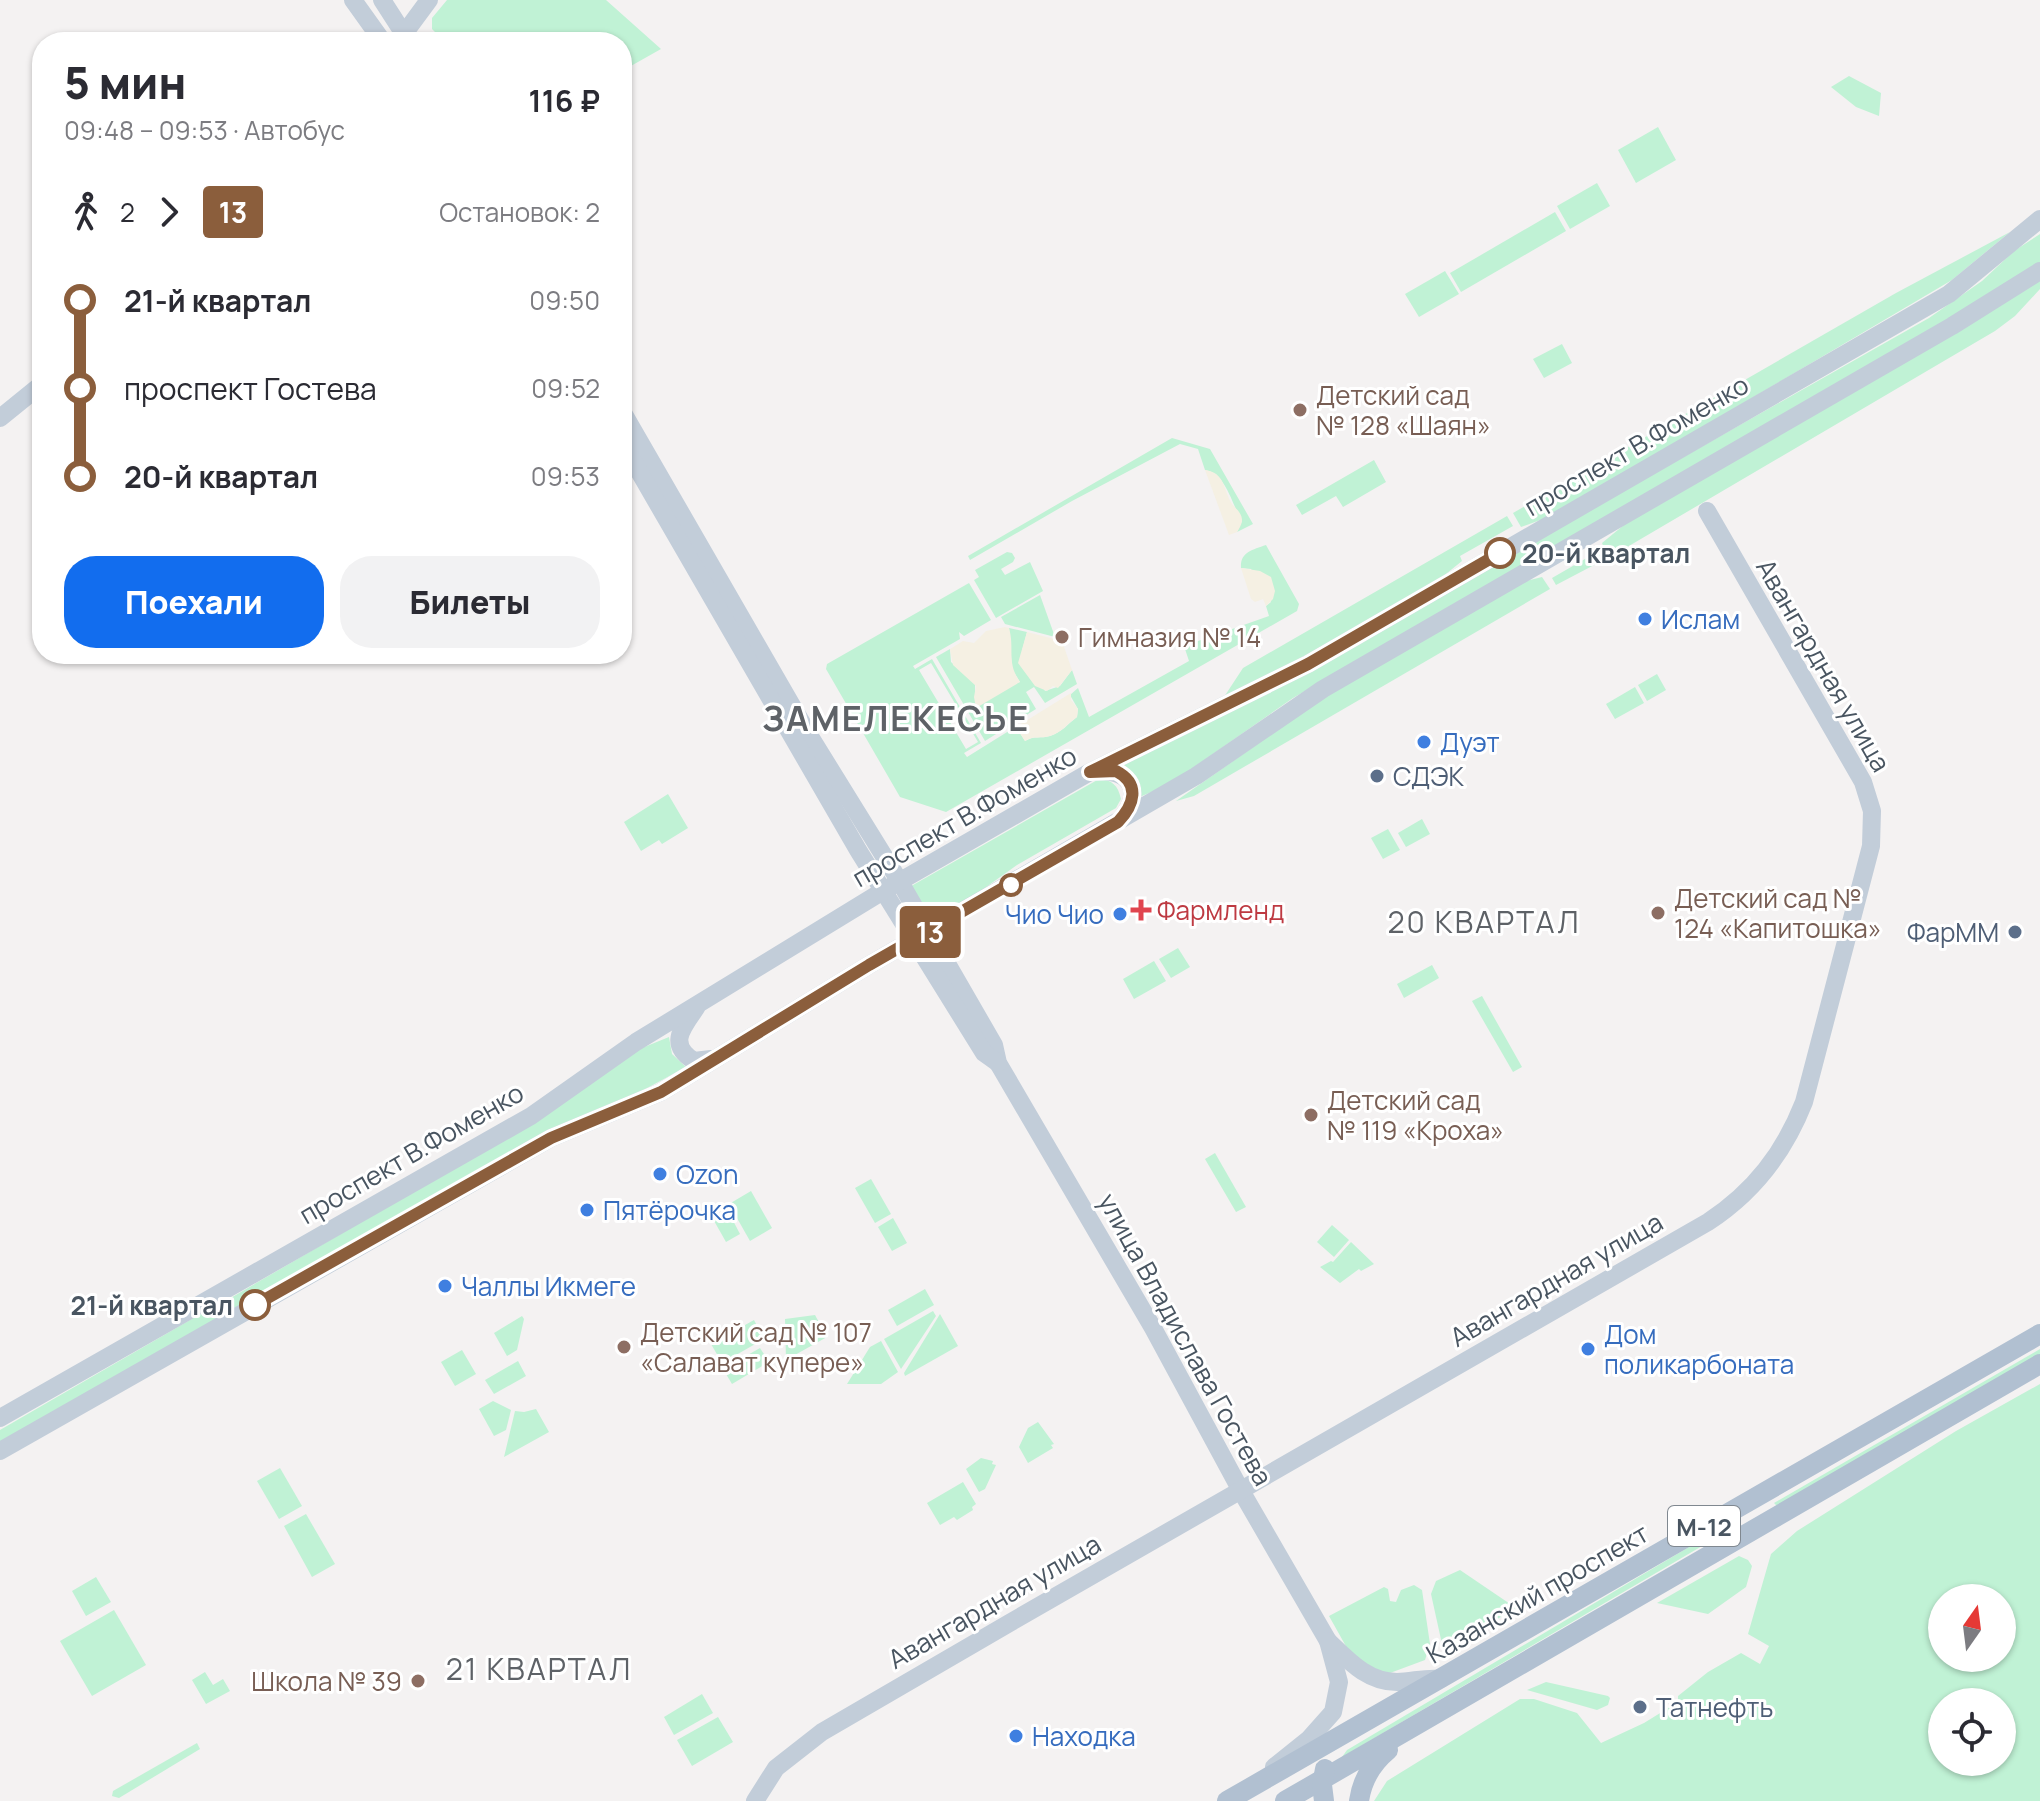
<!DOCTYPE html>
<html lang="ru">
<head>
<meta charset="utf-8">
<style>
	body { margin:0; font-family:Manrope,sans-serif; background:#f2f2f3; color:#2b2b33; height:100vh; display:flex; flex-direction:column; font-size:30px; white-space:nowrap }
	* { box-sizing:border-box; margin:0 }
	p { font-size:26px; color:#7c7c81 }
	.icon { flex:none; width:44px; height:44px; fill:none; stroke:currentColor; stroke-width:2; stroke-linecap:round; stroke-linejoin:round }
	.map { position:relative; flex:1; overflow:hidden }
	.details { position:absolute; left:32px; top:32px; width:600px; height:632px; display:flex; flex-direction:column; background:#fff; border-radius:32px; box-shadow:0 2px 6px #0004 }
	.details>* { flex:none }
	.badge { padding:0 16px; border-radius:6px; font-size:28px; line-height:52px }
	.needle { width:52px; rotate:14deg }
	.tools { position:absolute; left:1928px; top:1584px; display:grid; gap:16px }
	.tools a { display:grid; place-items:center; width:88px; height:88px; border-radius:50%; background:#fff; box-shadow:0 2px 6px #0004; font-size:40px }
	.map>.badge { position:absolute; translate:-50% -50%; box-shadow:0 0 0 4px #fff }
	.legs { display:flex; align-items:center; gap:12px; height:88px; padding:0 32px; font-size:26px }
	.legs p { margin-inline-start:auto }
	.overview { display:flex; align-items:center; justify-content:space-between; height:136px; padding:0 32px }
	h1 { font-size:44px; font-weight:800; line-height:60px }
	.primary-button { display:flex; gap:16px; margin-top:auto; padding:16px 32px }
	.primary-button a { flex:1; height:92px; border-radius:32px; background:#126dee; color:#fff; font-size:32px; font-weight:800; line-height:92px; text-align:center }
	.primary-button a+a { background:#f2f2f3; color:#2b2b33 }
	ul { padding:0 32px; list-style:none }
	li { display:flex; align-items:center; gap:28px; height:88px; font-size:30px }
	li i { display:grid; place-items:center; width:12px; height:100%; margin:0 10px; background:currentColor }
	li i::after { content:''; width:20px; height:20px; margin:-10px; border:6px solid; border-radius:50%; background:#fff }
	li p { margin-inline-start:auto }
	li:first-child i { background:linear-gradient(#0000 50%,currentColor 0) }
	li:last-child i { background:linear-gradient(currentColor 50%,#0000 0) }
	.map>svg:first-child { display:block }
	.green { fill:#c0f2d5; fill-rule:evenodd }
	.sand { fill:#f5f0e3 }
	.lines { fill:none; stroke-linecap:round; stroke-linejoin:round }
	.secondary { stroke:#c2cdd9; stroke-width:18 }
	.primary { stroke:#b1c0d1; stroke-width:20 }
	.line-1-casing { stroke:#fff; stroke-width:18 }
	.line-1 { stroke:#8b5e3c; stroke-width:12 }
	.education-dot { fill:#8d6e63; stroke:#fff; stroke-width:3 }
	.stop-1-dot { fill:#fff; stroke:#8b5e3c; stroke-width:4 }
	.shop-dot { fill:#3f7fe0; stroke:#fff; stroke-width:3 }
	.service-dot { fill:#5c6f8a; stroke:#fff; stroke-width:3 }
	.health-dot { fill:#e0444e; stroke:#fff; stroke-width:3 }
	.labels { text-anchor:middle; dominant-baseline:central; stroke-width:6; stroke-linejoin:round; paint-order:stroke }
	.shield { fill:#fff; stroke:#808890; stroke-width:2 }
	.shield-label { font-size:24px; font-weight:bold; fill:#495561 }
	.education-label { font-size:26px; fill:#785e54; stroke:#fff; text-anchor:start }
	.street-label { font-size:26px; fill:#495561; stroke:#fff }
	.stop-label { font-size:26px; font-weight:bold; fill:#495561; stroke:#fff; text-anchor:start }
	.shop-label { font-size:26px; fill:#366cbe; stroke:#fff; text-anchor:start }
	.service-label { font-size:26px; fill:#4e5e75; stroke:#fff; text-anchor:start }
	.health-label { font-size:26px; fill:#be3a42; stroke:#fff; text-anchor:start }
	.quarter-label { font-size:30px; letter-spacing:2px; fill:#5e6267; stroke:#fff }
	.district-label { font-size:34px; font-weight:bold; letter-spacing:2px; fill:#5e6267; stroke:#fff }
</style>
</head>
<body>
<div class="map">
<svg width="2040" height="1801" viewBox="0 0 2040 1801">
	<rect width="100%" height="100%" fill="#f4f2f2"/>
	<!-- green -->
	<g class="green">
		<polygon points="447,0 606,0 661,49 622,71 622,42 445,42 432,29 432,18"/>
		<polygon points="1849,76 1881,93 1879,116 1856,107 1831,87"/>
		<polygon points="1658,127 1676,160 1636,183 1618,150"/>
		<polygon points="1597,183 1610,206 1570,229 1557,206"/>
		<polygon points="1555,212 1566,231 1461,292 1450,273"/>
		<polygon points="2010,232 1952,280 1554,515 1521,527 1513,513 1896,293"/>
		<polygon points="2040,234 2040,266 1293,698 1170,784 1135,799 1118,769 1129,762 1528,545 1929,318 1982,281 2014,251"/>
		<polygon points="1445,271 1459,294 1419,317 1405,294"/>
		<polygon points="2040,280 2040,289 2015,316 1995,331 1617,553 1556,585 1552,578 1604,548 1602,543 1630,520"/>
		<polygon points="1562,344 1572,363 1544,378 1533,359"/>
		<path d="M1172,438L1210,449L1253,524L1237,532L1242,521C1232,505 1226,473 1205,470L1198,449L1180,444L1072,501L970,560L968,556Z"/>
		<polygon points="1374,460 1386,482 1343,507 1336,496 1302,515 1296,505"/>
		<polygon points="1507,516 1513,526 1460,556 1462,561 1436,582 1299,660 1224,697 1243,668"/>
		<path d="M1266,545L1299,604L1297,611L946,812L900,797L826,669L827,664L969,583L991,620L964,636L959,632L960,639L913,666L915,669L932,659L981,743L964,753L967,757L1012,729L1015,732L1018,730L1025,741C1035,735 1041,739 1050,736C1061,733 1069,723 1077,717L1078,709L1070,695L1078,688L1089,717L1189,661L1184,646L1269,616L1266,606L1271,602L1251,569L1241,568C1240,552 1252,550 1266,545ZM931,663L978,742L966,749L919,670Z"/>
		<polygon points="1007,552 1012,553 1015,558 1013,562 1001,569 1005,575 1030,562 1043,591 996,618 974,580 979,577 975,570"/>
		<polygon points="1542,577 1550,589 1194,796 1176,801 1339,687 1518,583"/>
		<polygon points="1040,595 1055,637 1005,624 1001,617"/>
		<polygon points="1009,628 1027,632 1022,651 1045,691 1060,686 1072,670 1077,684 1045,703 1034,687 1026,692 1036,709 985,741 936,657 950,649 951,662 975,683 975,693 1020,682 1012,669"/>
		<polygon points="1657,674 1666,690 1647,701 1638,685"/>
		<polygon points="1635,687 1644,703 1615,719 1606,704"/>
		<path d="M1099,779C1112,780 1118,785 1121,799L1116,808L1017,865L968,900L927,925L906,889Z"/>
		<polygon points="668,794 688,828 662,844 659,840 641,851 624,822"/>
		<polygon points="1422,819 1430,834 1406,847 1398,833"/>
		<polygon points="1388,829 1400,850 1383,859 1371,838"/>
		<polygon points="1178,948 1190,967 1171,978 1159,959"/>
		<polygon points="1154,961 1166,981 1134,999 1123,979"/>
		<polygon points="1432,965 1439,978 1404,998 1397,984"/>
		<polygon points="1482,996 1522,1067 1513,1072 1472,1001"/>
		<polygon points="669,1037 672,1054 686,1067 229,1315 222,1303 541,1117 632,1052"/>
		<polygon points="1215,1153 1246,1207 1236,1212 1205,1159"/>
		<polygon points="871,1179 891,1214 875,1223 855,1188"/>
		<polygon points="751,1191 772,1228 750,1241 729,1204"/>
		<polygon points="728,1211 740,1234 726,1242 713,1219"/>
		<polygon points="893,1218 907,1243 892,1251 878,1227"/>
		<polygon points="1332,1225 1349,1240 1334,1257 1317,1242"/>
		<polygon points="1351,1242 1374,1264 1361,1271 1359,1269 1340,1283 1320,1267 1331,1261 1333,1262"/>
		<polygon points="925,1289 934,1305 897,1326 888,1310"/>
		<polygon points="216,1305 223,1318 0,1447 0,1430"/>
		<polygon points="933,1311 936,1316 901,1369 884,1339"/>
		<polygon points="940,1314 958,1346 905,1376 904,1373"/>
		<polygon points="815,1315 827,1337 786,1360 785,1319"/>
		<polygon points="522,1316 524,1319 517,1350 507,1356 494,1333"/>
		<polygon points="754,1320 764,1339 722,1363 711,1344"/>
		<polygon points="881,1341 898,1372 881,1384 847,1384 870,1347"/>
		<polygon points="760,1348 769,1362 732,1384 723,1369"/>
		<polygon points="2040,1349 2040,1355 1777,1506 1774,1503"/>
		<polygon points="462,1350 476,1374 455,1386 441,1362"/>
		<polygon points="518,1361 526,1376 494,1394 485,1380"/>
		<path d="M2040,1384V1801H1374L1387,1781L1520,1699H1534L1577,1713L1601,1743L1644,1723L1678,1702V1696L1708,1672L1741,1653L1760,1664L1769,1646L1748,1634L1771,1554L1797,1531L1956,1431ZM2002,1598V1658H1942V1598ZM2002,1702V1762H1942V1702Z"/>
		<polygon points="493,1401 511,1410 506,1430 494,1436 479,1409"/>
		<polygon points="536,1409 549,1432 504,1457 515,1411 524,1412"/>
		<polygon points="1038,1422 1054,1444 1051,1445 1053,1448 1028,1463 1019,1447 1028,1428"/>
		<polygon points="981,1458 993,1461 992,1464 996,1465 985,1489 979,1492 966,1469"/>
		<polygon points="280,1468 302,1506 279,1519 257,1481"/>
		<polygon points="963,1482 976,1504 972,1507 973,1510 957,1520 954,1517 940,1525 927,1503"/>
		<polygon points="306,1514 335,1564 312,1577 284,1526"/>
		<polygon points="1726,1525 1726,1532 1342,1757 1347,1750"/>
		<polygon points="1739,1556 1748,1560 1752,1566 1746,1587 1708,1614 1657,1603"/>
		<polygon points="1460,1570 1516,1608 1448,1648 1442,1644 1431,1594 1436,1581"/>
		<polygon points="96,1577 111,1602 86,1616 72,1591"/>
		<polygon points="1414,1585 1422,1590 1430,1644 1425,1660 1390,1673 1380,1672 1352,1657 1329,1616 1384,1587 1388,1589 1390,1601 1396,1602 1401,1590"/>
		<polygon points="114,1610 146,1665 92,1696 60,1641"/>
		<polygon points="205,1672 213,1685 223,1679 230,1691 206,1704 192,1680"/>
		<polygon points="1546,1682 1608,1696 1610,1698 1608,1705 1597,1710 1527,1690"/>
		<polygon points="702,1694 713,1713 674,1735 664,1717"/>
		<polygon points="718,1717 733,1742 692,1766 677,1740"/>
		<polygon points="197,1743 200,1749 119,1798 112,1796 113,1791"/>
	</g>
	<!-- sand -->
	<g class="sand">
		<path d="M1205,470C1226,473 1223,490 1232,504C1236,509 1242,513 1242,520C1242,524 1239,529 1237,532L1229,535Z"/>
		<polygon points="1241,568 1260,571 1271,577 1275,591 1273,599 1266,606 1263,599 1255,602 1251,599"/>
		<path d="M1005,627L1009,628C1015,649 1006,662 1020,682L976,708L974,697L976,686L953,665L950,649L963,641L974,643L986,631Z"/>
		<polygon points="1027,632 1062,641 1072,670 1058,688 1053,686 1047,691 1035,686 1018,663"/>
		<path d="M1071,693V700L1078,709L1077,717C1068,723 1061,733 1050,736C1040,739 1035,735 1025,741L1016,727Z"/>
	</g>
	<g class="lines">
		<!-- secondary -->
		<g class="secondary">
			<polyline points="353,0 383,42"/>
			<polyline points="382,0 409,42"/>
			<polyline points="398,42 429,0"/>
			<polyline points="622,411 806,730 900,882 994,1045 998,1063 1153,1328 1240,1489 1328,1641 1339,1682 1333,1712 1309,1739 1274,1767"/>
			<polyline points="0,418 42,384"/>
			<polyline points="622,442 858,850 984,1053 998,1063"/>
			<path d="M1094,772C1130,767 1145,792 1120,820"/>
			<path d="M696,1008C683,1027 667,1044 694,1061L711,1059"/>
			<polyline points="0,1418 531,1116 636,1042 883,891 1090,772 1308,664 1949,294 2040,219"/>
			<polyline points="0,1451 551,1138 661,1092 869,965 1196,776 1323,689 1952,326 2040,271"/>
			<path d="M1328,1641C1348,1660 1367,1682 1397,1682C1412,1682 1425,1677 1441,1679"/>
			<path d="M755,1801L776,1768L822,1732C1116,1560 1412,1392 1708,1222C1754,1192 1784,1153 1804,1102L1871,846L1872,811L1863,782L1707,511"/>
		</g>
		<!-- primary -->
		<g class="primary">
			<polyline points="1227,1801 2040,1334"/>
			<polyline points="1285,1801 2040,1364"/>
			<polyline points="1324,1801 1322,1785 1325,1769"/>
			<path d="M1359,1801C1362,1780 1371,1764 1388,1750"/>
		</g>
	</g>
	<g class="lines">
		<defs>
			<path id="line-1" d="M255,1305L551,1138L661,1092L869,965L1118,822C1134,805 1141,784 1116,771L1090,772L1308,664L1500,553"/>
		</defs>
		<!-- line-1 casing -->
		<use href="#line-1" class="line-1-casing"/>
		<!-- line-1 -->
		<use href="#line-1" class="line-1"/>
	</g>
	<!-- markers -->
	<g class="education-dot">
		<circle cx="1300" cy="410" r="8"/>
		<circle cx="1062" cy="637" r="8"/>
		<circle cx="1658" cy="913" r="8"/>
		<circle cx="1311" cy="1115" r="8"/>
		<circle cx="624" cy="1347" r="8"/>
		<circle cx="418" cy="1681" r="8"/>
	</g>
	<g class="stop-1-dot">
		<circle cx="1500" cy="553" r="14"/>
		<circle cx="1011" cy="885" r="10"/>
		<circle cx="255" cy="1305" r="14"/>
	</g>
	<g class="shop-dot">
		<circle cx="1645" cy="619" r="8"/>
		<circle cx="1424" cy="742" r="8"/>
		<circle cx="1120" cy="914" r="8"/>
		<circle cx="660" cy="1174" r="8"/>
		<circle cx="587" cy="1210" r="8"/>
		<circle cx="445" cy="1286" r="8"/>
		<circle cx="1588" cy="1349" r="8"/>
		<circle cx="1016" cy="1736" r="8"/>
	</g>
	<g class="service-dot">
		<circle cx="1377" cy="776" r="8"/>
		<circle cx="2015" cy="932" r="8"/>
		<circle cx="1640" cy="1707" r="8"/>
	</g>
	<path class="health-dot" d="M1137 898h8v8h8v8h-8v8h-8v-8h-8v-8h8z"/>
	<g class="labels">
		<!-- shield labels -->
		<rect class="shield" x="1668" y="1506" width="72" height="40" rx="6"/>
		<g class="shield-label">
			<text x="1704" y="1526">М-12</text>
		</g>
		<!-- education labels -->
		<g class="education-label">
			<text x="1316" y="395">Детский сад<tspan x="1316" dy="30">№ 128 «Шаян»</tspan></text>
			<text x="1078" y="637">Гимназия № 14</text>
			<text x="1674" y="898">Детский сад №<tspan x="1674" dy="30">124 «Капитошка»</tspan></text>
			<text x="1327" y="1100">Детский сад<tspan x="1327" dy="30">№ 119 «Кроха»</tspan></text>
			<text x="640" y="1332">Детский сад № 107<tspan x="640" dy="30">«Салават купере»</tspan></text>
			<text x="402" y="1681" text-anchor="end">Школа № 39</text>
		</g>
		<!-- street labels -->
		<g class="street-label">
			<text transform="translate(1636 445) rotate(-30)">проспект В.Фоменко</text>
			<text transform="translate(1824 665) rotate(60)">Авангардная улица</text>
			<text transform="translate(964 816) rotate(-30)">проспект В.Фоменко</text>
			<text transform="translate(411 1153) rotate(-30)">проспект В.Фоменко</text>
			<text transform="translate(1556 1279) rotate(-30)">Авангардная улица</text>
			<text transform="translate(1186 1339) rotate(61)">улица Владислава Гостева</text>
			<text transform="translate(1537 1593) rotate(-30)">Казанский проспект</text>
			<text transform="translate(994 1601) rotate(-30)">Авангардная улица</text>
		</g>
		<!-- stop labels -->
		<g class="stop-label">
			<text x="1522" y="553">20-й квартал</text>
			<text x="233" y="1305" text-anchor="end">21-й квартал</text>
		</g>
		<!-- shop labels -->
		<g class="shop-label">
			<text x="1661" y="619">Ислам</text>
			<text x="1440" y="742">Дуэт</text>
			<text x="1104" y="914" text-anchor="end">Чио Чио</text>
			<text x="676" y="1174">Ozon</text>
			<text x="603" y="1210">Пятёрочка</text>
			<text x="461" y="1286">Чаллы Икмеге</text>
			<text x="1604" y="1334">Дом<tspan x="1604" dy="30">поликарбоната</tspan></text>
			<text x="1032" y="1736">Находка</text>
		</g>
		<!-- service labels -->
		<g class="service-label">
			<text x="1393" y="776">СДЭК</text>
			<text x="1999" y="932" text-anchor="end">ФарММ</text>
			<text x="1656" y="1707">Татнефть</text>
		</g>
		<!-- health labels -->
		<g class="health-label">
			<text x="1157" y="910">Фармленд</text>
		</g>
		<!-- quarter labels -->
		<g class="quarter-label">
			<text x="1484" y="921">20 КВАРТАЛ</text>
			<text x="539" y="1668">21 КВАРТАЛ</text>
		</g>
		<!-- district labels -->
		<g class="district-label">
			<text x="896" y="718">ЗАМЕЛЕКЕСЬЕ</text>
		</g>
	</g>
</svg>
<div class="tools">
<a><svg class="needle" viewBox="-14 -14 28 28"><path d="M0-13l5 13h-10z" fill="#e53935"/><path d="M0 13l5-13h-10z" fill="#7c7c81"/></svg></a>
<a><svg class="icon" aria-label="locate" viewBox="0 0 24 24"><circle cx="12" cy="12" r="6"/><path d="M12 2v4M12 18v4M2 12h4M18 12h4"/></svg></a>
</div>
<b class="badge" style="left:930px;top:932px;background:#8b5e3c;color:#fff">13</b>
<section class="details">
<div class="overview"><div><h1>5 мин</h1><p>09:48 – 09:53 · Автобус</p></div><b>116 ₽</b></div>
<div class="legs"><svg class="icon" aria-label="walk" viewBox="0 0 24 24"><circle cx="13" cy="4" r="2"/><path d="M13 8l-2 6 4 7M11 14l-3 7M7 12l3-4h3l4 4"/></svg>2<svg class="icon" aria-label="forward" viewBox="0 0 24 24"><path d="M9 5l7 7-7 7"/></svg><b class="badge" style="background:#8b5e3c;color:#fff">13</b><p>Остановок: 2</p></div>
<ul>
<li><i style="color:#8b5e3c"></i><b>21-й квартал</b><p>09:50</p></li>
<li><i style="color:#8b5e3c"></i><span>проспект Гостева</span><p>09:52</p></li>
<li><i style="color:#8b5e3c"></i><b>20-й квартал</b><p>09:53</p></li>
</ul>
<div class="primary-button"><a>Поехали</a><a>Билеты</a></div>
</section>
</div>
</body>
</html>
